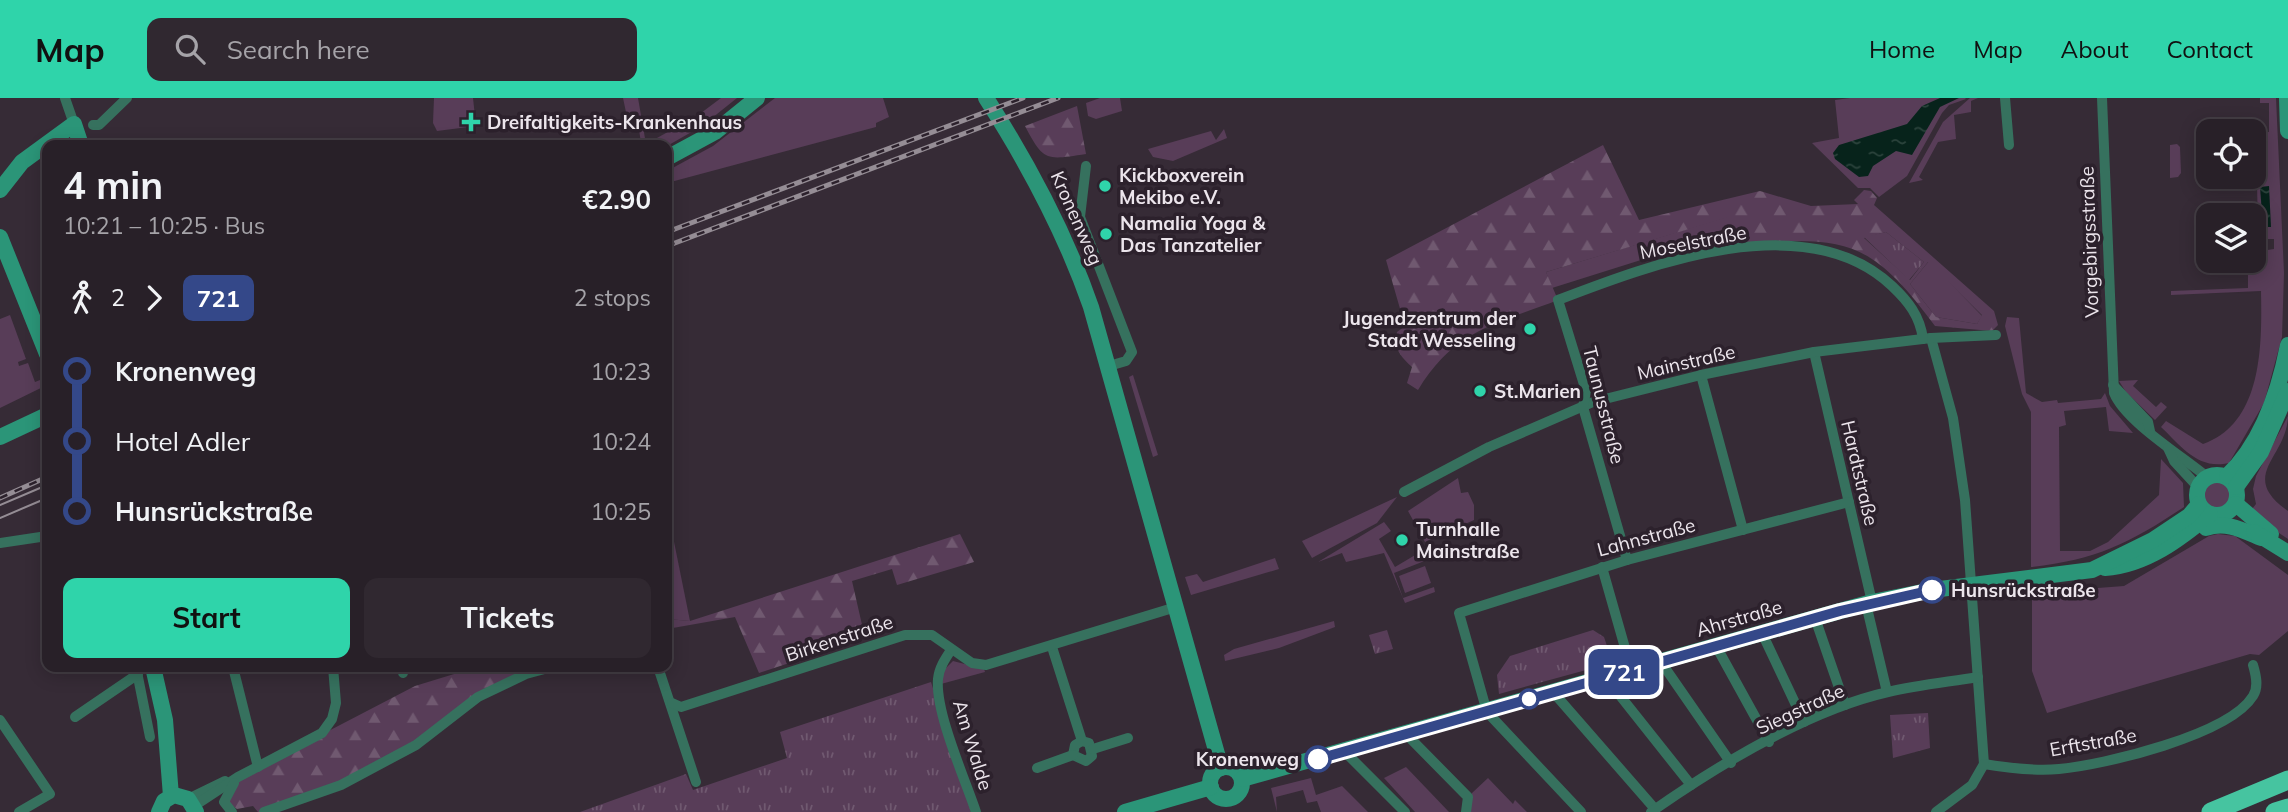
<!DOCTYPE html>
<html lang="en">
<head>
<meta charset="utf-8">
<style>
	body { margin:0; font-family:Mulish,sans-serif; background:#302830; color:#f1f3f6; height:100vh; display:flex; flex-direction:column; font-size:26px; white-space:nowrap }
	* { box-sizing:border-box; margin:0 }
	p { font-size:23px; color:#a5a3a8 }
	.icon { flex:none; width:38px; height:38px; fill:none; stroke:currentColor; stroke-width:2; stroke-linecap:round; stroke-linejoin:round }
	.map { position:relative; flex:1; overflow:hidden }
	.side { position:absolute; left:42px; top:42px; width:630px; height:532px; display:flex; flex-direction:column; background:#282028; border-radius:14px; box-shadow:0 4px 18px #0003,0 0 0 2px #443e45 }
	.side>* { flex:none }
	.badge { padding:0 14px; border-radius:10px; font-size:24px; line-height:46px }
	.buttons { position:absolute; left:2196px; top:21px; display:grid; gap:14px }
	.buttons a { display:grid; place-items:center; width:70px; height:70px; border-radius:14px; background:#282028; box-shadow:0 4px 18px #0003,0 0 0 2px #443e45; font-size:35px }
	.map>.badge { position:absolute; translate:-50% -50%; box-shadow:0 0 0 4px #fff }
	.legs { display:flex; align-items:center; gap:10px; height:77px; padding:0 21px; font-size:23px }
	.legs p { margin-inline-start:auto }
	.summary { display:flex; align-items:center; justify-content:space-between; height:119px; padding:0 21px }
	h1 { font-size:38px; font-weight:700; line-height:52px }
	.button { display:flex; gap:14px; margin-top:auto; padding:14px 21px }
	.button a { flex:1; height:80px; border-radius:14px; background:#2fd4aa; color:#111; font-size:28px; font-weight:700; line-height:80px; text-align:center }
	.button a+a { background:#302830; color:#f1f3f6 }
	ul { padding:0 21px; list-style:none }
	li { display:flex; align-items:center; gap:24px; height:70px; font-size:26px }
	li i { display:grid; place-items:center; width:10px; height:100%; margin:0 9px; background:currentColor }
	li i::after { content:''; width:18px; height:18px; margin:-9px; border:5px solid; border-radius:50%; background:#282028 }
	li p { margin-inline-start:auto }
	li:first-child i { background:linear-gradient(#0000 50%,currentColor 0) }
	li:last-child i { background:linear-gradient(currentColor 50%,#0000 0) }
	header { display:flex; align-items:center; gap:42px; box-sizing:border-box; height:98px; padding:0 35px; background:#2fd4aa; color:#111 }
	header strong { font-size:33px }
	nav { display:flex; gap:38px; margin-inline-start:auto; font-size:24px }
	.search { width:490px; height:63px; background:#302830; display:flex; align-items:center; gap:18px; box-sizing:border-box; padding:0 24px; border-radius:14px; color:#a5a3a8; font-size:26px }
	.map>svg:first-child { display:block }
	.green { fill:#583d58 }
	.forest { fill:url(#forest-firs); fill-rule:evenodd }
	.park { fill:url(#park-tufts) }
	.water { fill:url(#water-ripples) }
	.lines { fill:none; stroke-linecap:round; stroke-linejoin:round }
	.street { stroke:#36715e; stroke-width:10 }
	.secondary { stroke:#2b9578; stroke-width:16 }
	.highway { stroke:#46c4a0; stroke-width:19 }
	.tram { stroke:#958d95; stroke-width:2 }
	.rail-casing { stroke:#958d95; stroke-width:5 }
	.rail { stroke:#2c212c; stroke-width:2.5; stroke-dasharray:8; stroke-linecap:butt }
	.line-1-casing { stroke:#fff; stroke-width:16 }
	.line-1 { stroke:#344889; stroke-width:10 }
	.poi-dot { fill:#2fd4aa; stroke:#2c212c; stroke-width:2.5 }
	.stop-1-dot { fill:#fff; stroke:#344889; stroke-width:3.5 }
	.labels { text-anchor:middle; dominant-baseline:central; stroke-width:7; stroke-linejoin:round; paint-order:stroke }
	.poi-label { font-size:19px; font-weight:bold; fill:#ece5ec; stroke:#2c212c; text-anchor:start }
	.street-label { font-size:19px; fill:#ece5ec; stroke:#2c212c }
	.stop-label { font-size:19px; font-weight:bold; fill:#ece5ec; stroke:#2c212c; text-anchor:start }
</style>
</head>
<body>
<header>
<strong>Map</strong>
<div class="search"><svg class="icon" aria-label="search" viewBox="0 0 24 24"><circle cx="10" cy="10" r="6"/><path d="M15 15l6 6"/></svg>Search here</div>
<nav><a>Home</a><a>Map</a><a>About</a><a>Contact</a></nav>
</header>
<div class="map">
<svg width="2288" height="714" viewBox="0 0 2288 714">
	<defs>
		<pattern id="forest-firs" width="22" height="20" patternUnits="userSpaceOnUse" patternTransform="scale(1.75)"><rect width="22" height="20" fill="#583d58"/><path d="M5 1l3.5 6h-7zM16 11l3.5 6h-7z" fill="#705970"/></pattern>
		<pattern id="park-tufts" width="24" height="20" patternUnits="userSpaceOnUse" patternTransform="scale(1.75)"><rect width="24" height="20" fill="#583d58"/><path d="M3 7l-1-3M5 7V3M7 7l1-3M15 17l-1-3M17 17v-4M19 17l1-3" fill="none" stroke="#705970"/></pattern>
		<pattern id="water-ripples" width="26" height="14" patternUnits="userSpaceOnUse" patternTransform="scale(1.75)"><rect width="26" height="14" fill="#07231b"/><path d="M2 4q2-2 4 0t4 0M15 11q2-2 4 0t4 0" fill="none" stroke="#2b433c"/></pattern>
	</defs>
	<rect width="100%" height="100%" fill="#362b36"/>
	<!-- green -->
	<g class="green">
		<polygon points="434,0 473,0 476,28 437,33 433,25"/>
		<polygon points="623,0 638,0 646,46 697,18 721,0 737,0 702,28 667,48 631,47 641,45 637,18 627,19"/>
		<polygon points="775,0 883,0 889,19 876,25 876,29 667,85 667,73 713,48"/>
		<polygon points="1100,0 1120,0 1122,13 1096,21 1088,18 1086,5"/>
		<polygon points="1850,0 1965,0 1966,1 1949,7 1942,15 1907,78 1879,99 1870,90 1858,90 1812,45 1839,40 1835,2"/>
		<polygon points="1970,0 1978,0 1971,3 1971,14 1954,17 1956,41 1938,44 1919,79 1923,82 1909,85 1943,24"/>
		<path d="M2260,0H2276L2284,175L2282,239L2264,305L2229,365C2198,372 2182,349 2161,329L2166,323L2203,346C2263,325 2262,246 2261,193L2171,197V193L2248,190V163H2254V154L2274,151V141H2254V134L2258,133L2257,85L2206,87L2204,38H2208V79H2254V35L2269,34V5H2260Z"/>
		<polygon points="1224,31 1227,40 1173,63 1153,59 1148,51 1211,33 1216,42"/>
		<polygon points="2177,46 2180,49 2181,75 2178,79 2170,80 2170,47"/>
		<polygon points="1730,118 1735,146 1660,156 1552,190 1546,174"/>
		<polygon points="1929,163 1982,218 1977,226 1936,219 1910,186"/>
		<polygon points="10,217 26,261 18,264 19,268 28,265 35,284 45,280 47,287 0,310 0,221"/>
		<path d="M2007,219L2019,220L2026,295L2042,304L2057,302L2058,305L2101,301L2105,295L2110,308L2133,335L2109,333L2106,309L2064,313L2066,327L2059,329L2060,453H2090L2108,444L2159,397L2161,361L2183,385L2184,409C2130,445 2096,462 2031,469V314L2022,296L2005,228Z"/>
		<polygon points="1133,277 1158,357 1153,359 1129,279"/>
		<polygon points="2138,282 2133,288 2156,309 2161,304 2167,309 2155,322 2126,294 2119,283"/>
		<path d="M2288,318C2287,360 2237,377 2288,413V441L2249,415L2256,406L2253,391L2256,378Z"/>
		<polygon points="1458,380 1461,395 1468,394 1474,407 1474,422 1425,444 1408,413"/>
		<circle cx="2216" cy="397" r="14"/>
		<polygon points="1397,399 1377,425 1312,460 1302,443"/>
		<polygon points="667,409 690,523 667,521"/>
		<polygon points="1384,424 1391,433 1379,441 1395,469 1422,453 1427,462 1394,475 1403,500 1434,489 1435,494 1405,505 1384,455 1346,464 1342,455 1318,464"/>
		<polygon points="2218,436 2235,438 2288,477 2288,533 2259,557 2250,556 2047,615 2032,573 2032,495 2124,488 2209,438"/>
		<polygon points="1275,460 1279,471 1191,497 1185,479 1197,476 1203,484"/>
		<polygon points="1425,468 1431,485 1405,495 1399,478"/>
		<polygon points="1334,523 1335,529 1279,550 1225,563 1224,557 1234,551"/>
		<polygon points="953,563 984,571 985,574 941,586 943,573"/>
		<polygon points="1406,669 1449,714 1415,714 1384,680"/>
		<polygon points="1311,680 1316,697 1342,688 1368,714 1321,714 1317,703 1307,705 1303,692 1276,699 1277,714 1271,690"/>
		<polygon points="1488,680 1513,706 1515,702 1527,714 1468,714 1472,695"/>
	</g>
	<!-- forest -->
	<g class="forest">
		<path d="M1077,8L1086,56C1046,62 1044,64 1025,28Z"/>
		<path d="M1603,47L1639,122L1760,93L1811,108L1858,106L1854,102L1864,92L1871,93L1877,100L1874,107L1994,213L1998,227L1992,233L1935,228C1868,137 1843,139 1735,146L1729,119L1546,174L1558,202C1496,226 1455,231 1418,292L1407,285L1412,269C1400,258 1394,251 1397,234L1405,228L1386,162ZM1886,134L1924,164L1910,182L1864,140ZM1928,164L1982,217L1977,226L1936,219L1910,186Z"/>
		<polygon points="960,436 974,464 897,487 892,471 852,483 865,540 759,575 735,519 667,531 667,521 690,523"/>
		<polygon points="477,569 547,569 494,590 420,644 341,687 264,714 258,714 253,708 237,711 230,706 229,698 244,677 415,588"/>
	</g>
	<!-- park -->
	<g class="park">
		<polygon points="1886,134 1924,164 1909,182 1864,139"/>
		<polygon points="1387,532 1393,551 1375,556 1369,537"/>
		<polygon points="1593,532 1604,539 1610,557 1608,566 1499,596 1497,577 1510,558"/>
		<polygon points="931,584 971,714 580,714 686,676 693,692 787,660 780,634"/>
		<polygon points="1928,615 1930,650 1893,660 1890,617"/>
	</g>
	<!-- water -->
	<g class="water">
		<polygon points="1940,0 1959,0 1940,9 1912,57 1896,53 1873,68 1868,78 1859,79 1835,61 1833,55 1839,47 1907,26 1922,8"/>
		<polygon points="2269,88 2271,129 2263,129 2260,89"/>
	</g>
	<g class="lines">
		<!-- street -->
		<g class="street">
			<polyline points="65,0 74,26"/>
			<polyline points="2005,0 2009,47"/>
			<path d="M2102,0L2114,295C2125,323 2182,358 2207,379"/>
			<polyline points="93,27 99,27 127,0"/>
			<polyline points="1086,68 1080,119 1132,254 1126,263 1109,268"/>
			<polyline points="1931,240 1953,320 1965,402 1984,666"/>
			<polyline points="1814,254 1872,504"/>
			<polyline points="1701,277 1743,432"/>
			<polyline points="2113,287 2148,324 2150,333"/>
			<polyline points="2168,350 2174,363 2198,389"/>
			<polyline points="1404,394 1489,349 1593,304 1701,277 1814,254 1931,240 1996,237"/>
			<polyline points="0,445 47,438"/>
			<path d="M1627,462L1583,309L1586,293L1558,202C1652,166 1806,107 1892,188C1908,203 1920,218 1923,241"/>
			<polyline points="1602,469 1631,571"/>
			<polyline points="1866,506 1887,594"/>
			<polyline points="1815,520 1845,607"/>
			<polyline points="1762,535 1804,624"/>
			<polyline points="1716,548 1769,644"/>
			<polyline points="1052,549 1082,643 1089,645 1092,658 1086,663 1073,657 1075,647 1082,643"/>
			<path d="M951,552C945,561 939,570 938,581C935,614 965,681 976,714"/>
			<polyline points="1661,564 1731,665"/>
			<polyline points="136,569 150,639"/>
			<polyline points="233,569 258,669"/>
			<polyline points="402,569 403,575"/>
			<polyline points="658,569 696,684"/>
			<polyline points="1606,580 1691,687"/>
			<polyline points="1553,594 1655,711"/>
			<polyline points="672,605 681,609 905,537 932,537 972,565 986,567 1176,509"/>
			<polyline points="75,619 138,576"/>
			<polyline points="0,622 50,696 19,714"/>
			<polyline points="1407,637 1468,699 1466,714"/>
			<polyline points="1093,651 1128,640"/>
			<polyline points="1345,654 1405,714"/>
			<path d="M1984,666C2008,670 2036,673 2059,671C2104,667 2229,637 2253,598C2259,589 2256,577 2253,567"/>
			<polyline points="1037,670 1073,657"/>
			<polyline points="188,701 225,683"/>
			<polyline points="194,708 238,679 322,635 332,621 336,605 333,569"/>
			<polyline points="232,714 224,704 234,685"/>
			<polyline points="264,714 341,687 416,647 478,599 526,576 552,569"/>
			<polyline points="1581,714 1487,614 1459,515 1627,462 1849,404"/>
			<path d="M1651,714C1717,668 1809,612 1888,594C1918,587 1948,584 1978,579"/>
			<polyline points="1936,714 1972,687 1984,666"/>
		</g>
		<!-- secondary -->
		<g class="secondary">
			<path d="M986,0C1029,67 1065,134 1091,209L1221,670"/>
			<polyline points="2287,0 2288,33"/>
			<polyline points="667,60 715,34 757,0"/>
			<polyline points="0,92 22,64 74,26 81,47"/>
			<polyline points="0,139 47,256"/>
			<polyline points="0,339 47,317"/>
			<circle cx="2217" cy="397" r="20"/>
			<path d="M2227,378C2262,345 2279,293 2288,247"/>
			<polyline points="2236,389 2261,354 2288,293"/>
			<polyline points="2236,406 2271,436"/>
			<path d="M2206,430C2226,423 2242,432 2261,440"/>
			<polyline points="2254,434 2288,455"/>
			<path d="M2105,470C2146,467 2180,441 2210,416"/>
			<polyline points="153,569 165,622 171,698"/>
			<circle cx="1226" cy="685" r="16"/>
			<polyline points="1242,681 1872,504 1932,492 2092,472 2153,442 2189,418 2199,406"/>
			<polyline points="159,714 164,703 174,697 188,701 196,714"/>
			<polyline points="1125,714 1211,689"/>
		</g>
		<!-- highway -->
		<g class="highway">
			<polyline points="2211,714 2288,682"/>
			<polyline points="2275,714 2288,710"/>
		</g>
		<!-- tram -->
		<g class="tram">
			<polyline points="0,407 47,387"/>
			<polyline points="0,420 47,400"/>
		</g>
		<defs>
			<g id="rail">
				<polyline points="667,134 1023,0"/>
				<polyline points="667,148 1058,0"/>
				<polyline points="0,400 47,379"/>
			</g>
		</defs>
		<!-- rail casing -->
		<use href="#rail" class="rail-casing"/>
		<!-- rail -->
		<use href="#rail" class="rail"/>
	</g>
	<g class="lines">
		<defs>
			<polyline id="line-1" points="1318,661 1840,513 1932,492"/>
		</defs>
		<!-- line-1 casing -->
		<use href="#line-1" class="line-1-casing"/>
		<!-- line-1 -->
		<use href="#line-1" class="line-1"/>
	</g>
	<!-- markers -->
	<g class="poi-dot">
		<path d="M467.5 13.5h7v7h7v7h-7v7h-7v-7h-7v-7h7z"/>
		<circle cx="1105" cy="88" r="7"/>
		<circle cx="1106" cy="136" r="7"/>
		<circle cx="1530" cy="231" r="7"/>
		<circle cx="1480" cy="293" r="7"/>
		<circle cx="1402" cy="442" r="7"/>
	</g>
	<g class="stop-1-dot">
		<circle cx="1932" cy="492" r="12"/>
		<circle cx="1529" cy="601" r="9"/>
		<circle cx="1318" cy="661" r="12"/>
	</g>
	<g class="labels">
		<!-- poi labels -->
		<g class="poi-label">
			<text x="487" y="24">Dreifaltigkeits-Krankenhaus</text>
			<text x="1119" y="77">Kickboxverein<tspan x="1119" dy="22">Mekibo e.V.</tspan></text>
			<text x="1120" y="125">Namalia Yoga &amp;<tspan x="1120" dy="22">Das Tanzatelier</tspan></text>
			<text x="1516" y="220" text-anchor="end">Jugendzentrum der<tspan x="1516" dy="22">Stadt Wesseling</tspan></text>
			<text x="1494" y="293">St.Marien</text>
			<text x="1416" y="431">Turnhalle<tspan x="1416" dy="22">Mainstraße</tspan></text>
		</g>
		<!-- street labels -->
		<g class="street-label">
			<text transform="translate(1077 120) rotate(66)">Kronenweg</text>
			<text transform="translate(1693 144) rotate(-11)">Moselstraße</text>
			<text transform="translate(2089 144) rotate(-92)">Vorgebirgsstraße</text>
			<text transform="translate(1686 264) rotate(-13)">Mainstraße</text>
			<text transform="translate(1604 307) rotate(76)">Taunusstraße</text>
			<text transform="translate(1860 375) rotate(77)">Hardtstraße</text>
			<text transform="translate(1646 439) rotate(-15)">Lahnstraße</text>
			<text transform="translate(1739 520) rotate(-16)">Ahrstraße</text>
			<text transform="translate(839 540) rotate(-18)">Birkenstraße</text>
			<text transform="translate(1800 611) rotate(-25)">Siegstraße</text>
			<text transform="translate(2093 644) rotate(-10)">Erftstraße</text>
			<text transform="translate(973 647) rotate(73)">Am Walde</text>
		</g>
		<!-- stop labels -->
		<g class="stop-label">
			<text x="1951" y="492">Hunsrückstraße</text>
			<text x="1299" y="661" text-anchor="end">Kronenweg</text>
		</g>
	</g>
</svg>
<div class="buttons">
<a><svg class="icon" aria-label="locate" viewBox="0 0 24 24"><circle cx="12" cy="12" r="6"/><path d="M12 2v4M12 18v4M2 12h4M18 12h4"/></svg></a>
<a><svg class="icon" aria-label="layers" viewBox="0 0 24 24"><path d="M12 4l9 5-9 5-9-5zM3 14l9 5 9-5"/></svg></a>
</div>
<b class="badge" style="left:1624px;top:574px;background:#344889;color:#fff">721</b>
<section class="side">
<div class="summary"><div><h1>4 min</h1><p>10:21 – 10:25 · Bus</p></div><b>€2.90</b></div>
<div class="legs"><svg class="icon" aria-label="walk" viewBox="0 0 24 24"><circle cx="13" cy="4" r="2"/><path d="M13 8l-2 6 4 7M11 14l-3 7M7 12l3-4h3l4 4"/></svg>2<svg class="icon" aria-label="forward" viewBox="0 0 24 24"><path d="M9 5l7 7-7 7"/></svg><b class="badge" style="background:#344889;color:#fff">721</b><p>2 stops</p></div>
<ul>
<li><i style="color:#344889"></i><b>Kronenweg</b><p>10:23</p></li>
<li><i style="color:#344889"></i><span>Hotel Adler</span><p>10:24</p></li>
<li><i style="color:#344889"></i><b>Hunsrückstraße</b><p>10:25</p></li>
</ul>
<div class="button"><a>Start</a><a>Tickets</a></div>
</section>
</div>
</body>
</html>
